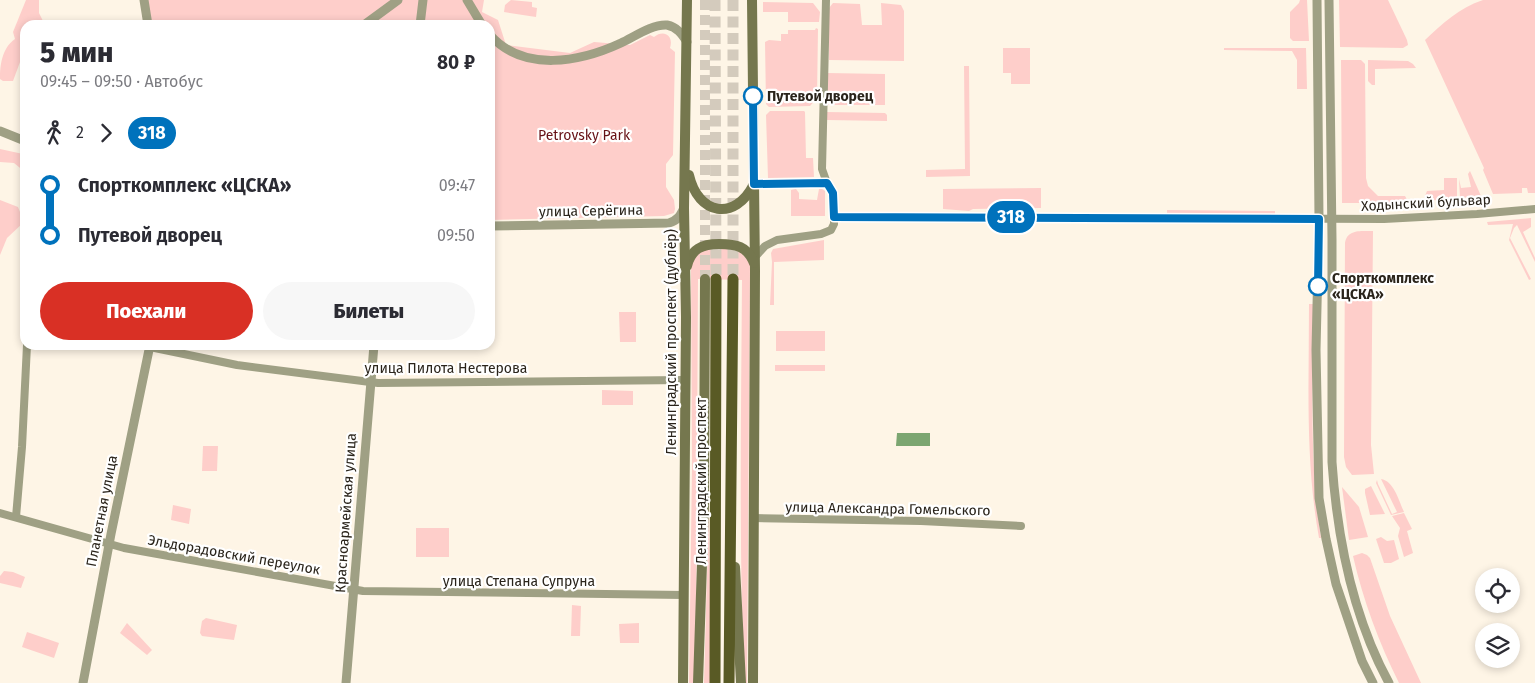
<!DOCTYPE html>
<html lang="ru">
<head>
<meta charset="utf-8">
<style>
	body { margin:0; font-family:"Fira Sans",sans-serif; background:#f7f7f7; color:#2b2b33; height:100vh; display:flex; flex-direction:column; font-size:19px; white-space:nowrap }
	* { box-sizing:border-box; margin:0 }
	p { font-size:16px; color:#7c7c81 }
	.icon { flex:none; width:28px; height:28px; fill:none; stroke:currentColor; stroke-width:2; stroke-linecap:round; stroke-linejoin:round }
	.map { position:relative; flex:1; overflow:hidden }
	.sheet { position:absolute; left:20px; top:20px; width:475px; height:330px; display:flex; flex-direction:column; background:#fff; border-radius:15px; box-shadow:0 2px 8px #0003 }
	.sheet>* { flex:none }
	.badge { padding:0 10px; border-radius:16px; font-size:18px; line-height:32px }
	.fabs { position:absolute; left:1475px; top:568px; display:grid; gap:10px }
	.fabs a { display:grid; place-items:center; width:45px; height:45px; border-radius:50%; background:#fff; box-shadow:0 2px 8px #0003; font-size:25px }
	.map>.badge { position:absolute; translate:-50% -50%; box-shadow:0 0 0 2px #fff }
	.legs { display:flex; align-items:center; gap:8px; height:55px; padding:0 20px; font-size:16px }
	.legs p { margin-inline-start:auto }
	.overview { display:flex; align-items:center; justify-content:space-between; height:85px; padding:0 20px }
	h1 { font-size:28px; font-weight:800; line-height:38px }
	.button { display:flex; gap:10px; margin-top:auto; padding:10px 20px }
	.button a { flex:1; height:58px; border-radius:30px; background:#d93025; color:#fff; font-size:20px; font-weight:800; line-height:58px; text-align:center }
	.button a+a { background:#f7f7f7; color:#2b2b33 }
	ul { padding:0 20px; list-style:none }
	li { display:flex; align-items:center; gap:18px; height:50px; font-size:19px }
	li i { display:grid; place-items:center; width:8px; height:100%; margin:0 6px; background:currentColor }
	li i::after { content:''; width:12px; height:12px; margin:-6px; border:4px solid; border-radius:50%; background:#fff }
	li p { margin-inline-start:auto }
	li:first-child i { background:linear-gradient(#0000 50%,currentColor 0) }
	li:last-child i { background:linear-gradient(currentColor 50%,#0000 0) }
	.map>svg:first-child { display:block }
	.green { fill:#fececa }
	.water { fill:#7ca671 }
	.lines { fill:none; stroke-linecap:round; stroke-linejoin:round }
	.secondary-tunnel { stroke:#d4cbbd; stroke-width:10; stroke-dasharray:10 5; stroke-linecap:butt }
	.primary-tunnel { stroke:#d4cbbd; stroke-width:11; stroke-dasharray:11 5.5; stroke-linecap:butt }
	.minor { stroke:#9fa084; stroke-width:8 }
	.tertiary { stroke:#9fa084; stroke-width:9 }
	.secondary { stroke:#75774e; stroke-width:10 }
	.primary { stroke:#595a25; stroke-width:11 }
	.line-1-casing { stroke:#fff; stroke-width:11 }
	.line-1 { stroke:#0072bc; stroke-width:8 }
	.stop-1-dot { fill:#fff; stroke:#0072bc; stroke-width:2.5 }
	.labels { text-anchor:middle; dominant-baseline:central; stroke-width:4.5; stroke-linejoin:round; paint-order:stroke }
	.stop-label { font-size:14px; font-weight:bold; fill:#2a241b; stroke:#fff; text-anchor:start }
	.park-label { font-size:14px; fill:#661116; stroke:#fff }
	.street-label { font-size:14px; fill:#2a241b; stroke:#fff }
</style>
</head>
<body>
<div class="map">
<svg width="1535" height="683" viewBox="0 0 1535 683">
	<rect width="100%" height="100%" fill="#fef5e6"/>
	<!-- green -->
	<g class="green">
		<path d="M26,0H39V13L45,25H25V53L23,54L13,81H3L0,79C0,65 2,48 15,39L13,32Z"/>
		<path d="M148,0H484L482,12L498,20L506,45L570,53L594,42L630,45L650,35L654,37C664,29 674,36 670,48L675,52L673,155L666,164V187L674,200L675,209L674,213L664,216L490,220V25H151Z"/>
		<polygon points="511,0 532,2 532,7 537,8 536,17 504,12 505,5"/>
		<polygon points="1300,0 1307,0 1309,41 1293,41 1290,38 1290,12 1299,3"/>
		<polygon points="1339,0 1388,0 1407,40 1408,45 1403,48 1340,47"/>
		<path d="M1483,0H1535V193H1528L1527,188H1522V193L1493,194L1483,170L1484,168L1425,40C1443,23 1459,8 1483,0Z"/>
		<polygon points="763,2 813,3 820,12 819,22 788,22 788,12 763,12"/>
		<polygon points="833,3 860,4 862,25 882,25 881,3 901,5 904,11 904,61 829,60 829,8"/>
		<polygon points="816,28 818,29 817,98 810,106 769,107 766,104 765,42 769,40 781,41 781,34 788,34 788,30 815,30"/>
		<polygon points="1003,48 1030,48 1030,84 1011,84 1011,73 1003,73"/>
		<polygon points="1224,48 1306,48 1307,89 1297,89 1297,60 1292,51 1224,50"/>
		<polygon points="1341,60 1361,60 1365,64 1366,178 1368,186 1378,196 1405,196 1409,203 1342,203"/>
		<polygon points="1368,60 1408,61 1413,64 1416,68 1375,69 1375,85 1372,85 1368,81"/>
		<polygon points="964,66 969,66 970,176 926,177 926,170 965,169"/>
		<polygon points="827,73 885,74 885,105 827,105"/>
		<polygon points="770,111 804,111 805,112 806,158 813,158 814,177 768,178 766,115"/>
		<polygon points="827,112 885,113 887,115 887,121 827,120"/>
		<polygon points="0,149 23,154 25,157 25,172 14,163 0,162"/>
		<polygon points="1470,171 1481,196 1460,198 1459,179 1461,188 1471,187 1468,174"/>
		<polygon points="1444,178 1457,178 1457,198 1426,201 1425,196 1427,191 1444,190"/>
		<polygon points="1041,188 1041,208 973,209 969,211 943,209 943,189"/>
		<polygon points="796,189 799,193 799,199 817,200 819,189 822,189 825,191 825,216 791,216 791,190"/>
		<polygon points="0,200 18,207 24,222 7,238 0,255"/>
		<polygon points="1167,210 1275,211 1275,214 1167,213"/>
		<polygon points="1531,218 1531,227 1523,232 1535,258 1535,262 1517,225 1514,228 1510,238 1531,279 1529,280 1509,240 1513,224 1488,225 1487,222"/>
		<path d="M1373,231L1371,445L1374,474L1352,475L1346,467L1344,457L1345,243C1347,229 1361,231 1373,231Z"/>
		<polygon points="824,240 824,260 774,262 774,305 770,305 772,262 771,253 773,249"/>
		<path d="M705,248L738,249L750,263L747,683H744C739,549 741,414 742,280L698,279L696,644L694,683H689L692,468L691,268L694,256Z"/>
		<path d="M1309,304H1313C1313,382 1309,461 1321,538H1319C1305,461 1309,382 1309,304Z"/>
		<polygon points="619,312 636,312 636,342 620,342"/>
		<rect x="776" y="331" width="49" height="20"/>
		<rect x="775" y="365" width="50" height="6"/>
		<polygon points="602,390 633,391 633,405 602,405"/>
		<polygon points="203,446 218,446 217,471 202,471"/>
		<path d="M1381,479C1394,481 1399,501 1404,512L1391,515L1376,483L1377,480L1378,484L1392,514L1397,512Z"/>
		<polygon points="1371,486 1385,514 1370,515 1365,493 1365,489"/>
		<polygon points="1342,487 1359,507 1368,537 1349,540"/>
		<polygon points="709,504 711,683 704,683"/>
		<polygon points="173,505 191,509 189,524 171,520"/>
		<polygon points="1404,513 1412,529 1407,531 1413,553 1404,557 1398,536 1400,528 1392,516"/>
		<rect x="416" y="528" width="33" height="29"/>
		<polygon points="1381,537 1387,541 1394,540 1399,559 1391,563 1384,563 1376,539"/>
		<path d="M1362,553L1367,555L1370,558L1390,616L1421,683H1399C1379,643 1363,600 1353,556Z"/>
		<polygon points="4,571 13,572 25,577 21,588 0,583 0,576"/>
		<polygon points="572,605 581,606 580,636 571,636"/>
		<polygon points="206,618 237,625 234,640 202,636 200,633 202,621"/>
		<polygon points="127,623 152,650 147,655 120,633"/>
		<polygon points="639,623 639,643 620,643 619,624"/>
		<polygon points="27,632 59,643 54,658 22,647"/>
	</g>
	<!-- water -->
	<polygon class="water" points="897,433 930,433 930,446 896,446"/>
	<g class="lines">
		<!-- secondary-tunnel -->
		<polyline class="secondary-tunnel" points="705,0 705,279"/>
		<!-- primary-tunnel -->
		<g class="primary-tunnel">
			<polyline points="715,0 716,279"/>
			<polyline points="733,0 733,279"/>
		</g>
		<!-- minor -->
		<g class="minor">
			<polyline points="754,184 827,183"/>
			<polyline points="834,217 1384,219 1477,214 1535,209"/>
			<polyline points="755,257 765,246 777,240 821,234 831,230 834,224 834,217 833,193 827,183 822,169 826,0"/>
			<polyline points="150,347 237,365 378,383 685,380"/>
			<polyline points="0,513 124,548 363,591 684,595"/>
			<polyline points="16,517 22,447 27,345"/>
			<polyline points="753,518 921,521 1021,526"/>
		</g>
		<!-- tertiary -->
		<g class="tertiary">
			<polyline points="144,0 148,25"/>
			<polyline points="467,0 482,25"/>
			<polyline points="1317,0 1319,219 1316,350 1319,498 1326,539 1336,584 1362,661 1373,683"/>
			<path d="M1329,0L1332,239V462C1337,536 1353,617 1389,683"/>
			<polyline points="364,25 398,0"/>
			<polyline points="420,25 423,0"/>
			<path d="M490,35C524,73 580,62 621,43C634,37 652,24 667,25C677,27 682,34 687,42"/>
			<polyline points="0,131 25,141"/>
			<path d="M490,226L669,223C678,220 680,216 684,208"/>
			<polyline points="83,683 111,534 150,345"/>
			<polyline points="346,683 374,345"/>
		</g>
		<!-- secondary -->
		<g class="secondary">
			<polyline points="752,0 755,271 753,683"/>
			<path d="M689,175C698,215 735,222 754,184"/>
			<path d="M687,266C691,249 702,244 719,244C736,244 747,246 754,263"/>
			<polyline points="735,567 741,683"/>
			<polyline points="683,683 686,317 684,208 687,0"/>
			<polyline points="698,683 704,504 705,279"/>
		</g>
		<!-- primary -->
		<g class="primary">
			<polyline points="715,683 716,279"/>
			<polyline points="729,683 733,279"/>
		</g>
	</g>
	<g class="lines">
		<defs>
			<polyline id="line-1" points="753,96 754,184 827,183 833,193 834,217 1319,219 1318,286"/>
		</defs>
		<!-- line-1 casing -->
		<use href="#line-1" class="line-1-casing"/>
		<!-- line-1 -->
		<use href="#line-1" class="line-1"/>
	</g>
	<!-- markers -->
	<g class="stop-1-dot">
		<circle cx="753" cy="96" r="9"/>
		<circle cx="1318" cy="286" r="9"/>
	</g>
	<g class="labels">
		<!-- stop labels -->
		<g class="stop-label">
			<text x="767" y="96">Путевой дворец</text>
			<text x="1332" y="278">Спорткомплекс<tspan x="1332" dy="16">«ЦСКА»</tspan></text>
		</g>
		<!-- park labels -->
		<g class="park-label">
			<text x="584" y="135">Petrovsky Park</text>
		</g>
		<!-- street labels -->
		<g class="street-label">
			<text transform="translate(1426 203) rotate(-3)">Ходынский бульвар</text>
			<text transform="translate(591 211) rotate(-1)">улица Серёгина</text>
			<text transform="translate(671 342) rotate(-90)">Ленинградский проспект (дублёр)</text>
			<text x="446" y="368">улица Пилота Нестерова</text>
			<text transform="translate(701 481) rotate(-90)">Ленинградский проспект</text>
			<text transform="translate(888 509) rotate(1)">улица Александра Гомельского</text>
			<text transform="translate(102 511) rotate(-79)">Планетная улица</text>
			<text transform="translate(346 513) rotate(-86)">Красноармейская улица</text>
			<text transform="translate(234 555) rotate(10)">Эльдорадовский переулок</text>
			<text x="519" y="581">улица Степана Супруна</text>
		</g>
	</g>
</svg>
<div class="fabs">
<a><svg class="icon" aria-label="locate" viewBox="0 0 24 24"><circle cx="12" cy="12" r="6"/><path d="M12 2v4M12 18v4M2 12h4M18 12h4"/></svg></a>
<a><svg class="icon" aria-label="layers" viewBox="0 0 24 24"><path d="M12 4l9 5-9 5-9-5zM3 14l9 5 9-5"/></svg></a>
</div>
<b class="badge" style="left:1011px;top:217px;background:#0072bc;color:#fff">318</b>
<section class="sheet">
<div class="overview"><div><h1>5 мин</h1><p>09:45 – 09:50 · Автобус</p></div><b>80 ₽</b></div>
<div class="legs"><svg class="icon" aria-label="walk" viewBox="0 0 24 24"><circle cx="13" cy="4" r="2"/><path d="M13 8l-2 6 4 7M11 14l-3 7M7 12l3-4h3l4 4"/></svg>2<svg class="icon" aria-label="forward" viewBox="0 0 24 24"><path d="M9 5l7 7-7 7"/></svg><b class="badge" style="background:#0072bc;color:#fff">318</b></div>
<ul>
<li><i style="color:#0072bc"></i><b>Спорткомплекс «ЦСКА»</b><p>09:47</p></li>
<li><i style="color:#0072bc"></i><b>Путевой дворец</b><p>09:50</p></li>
</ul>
<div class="button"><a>Поехали</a><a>Билеты</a></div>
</section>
</div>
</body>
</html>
